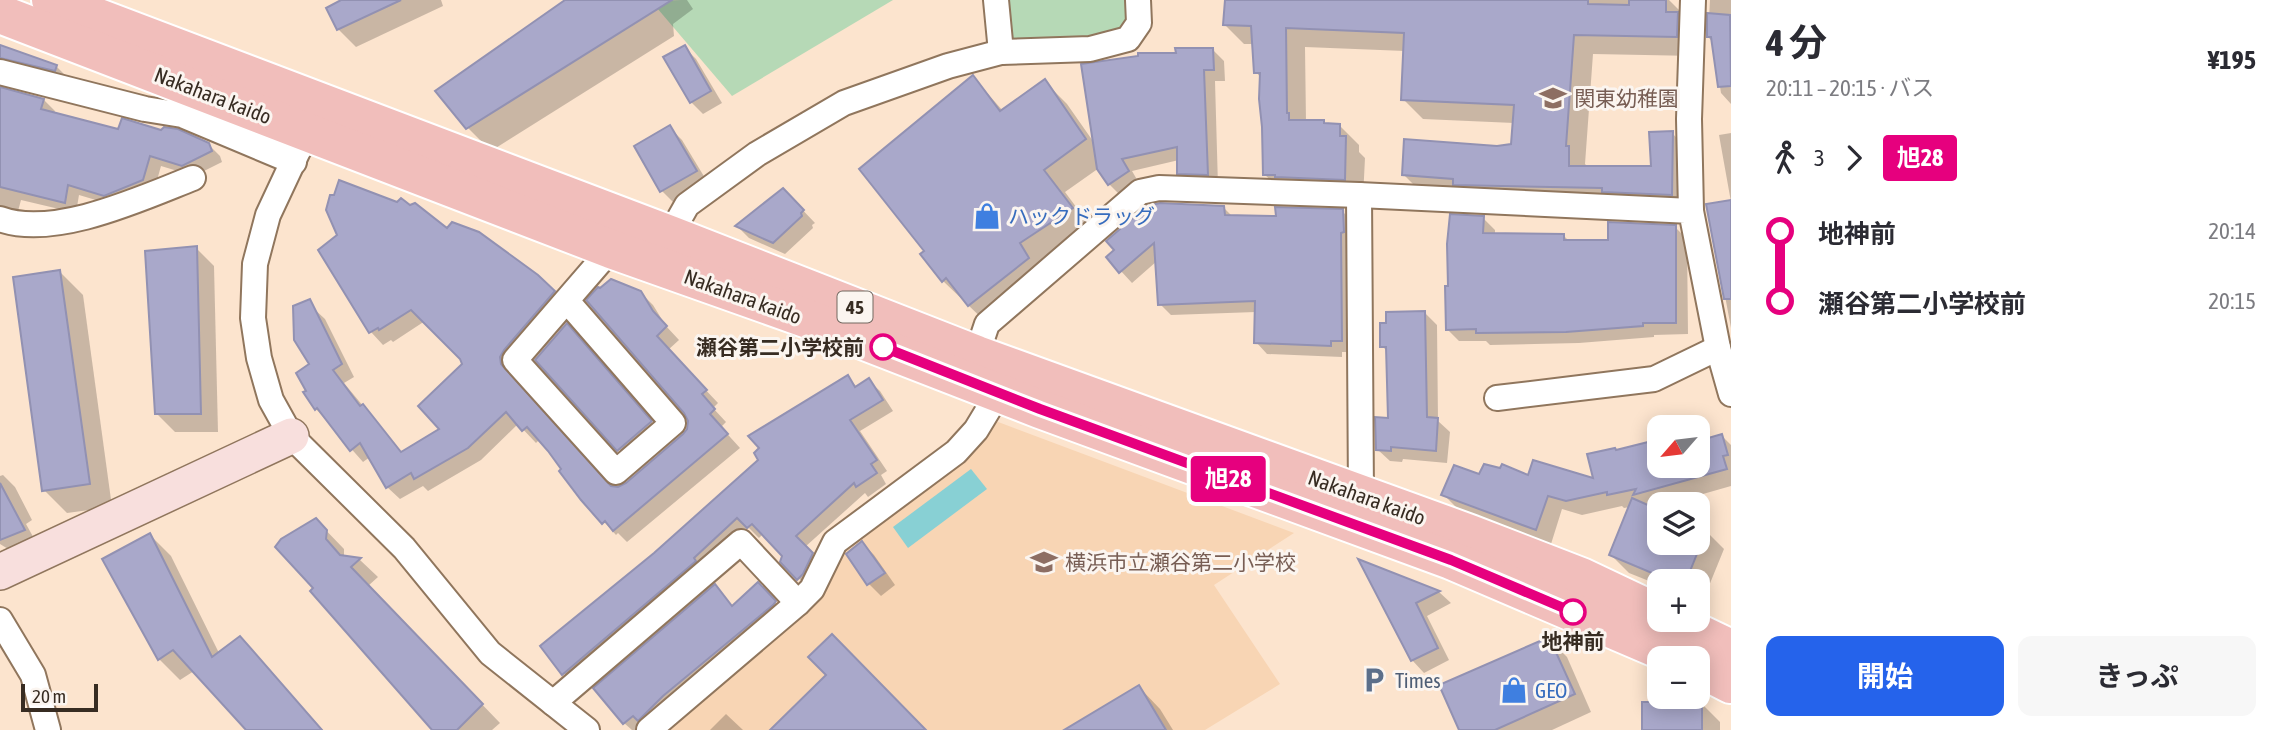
<!DOCTYPE html>
<html lang="ja">
<head>
<meta charset="utf-8">
<style>
	body { margin:0; font-family:"Asap Condensed","Noto Sans JP",sans-serif; background:#f7f7f7; color:#2b2b33; height:100vh; display:flex; flex-direction:column; font-size:26px; white-space:nowrap }
	* { box-sizing:border-box; margin:0 }
	p { font-size:23px; color:#7c7c81 }
	.icon { flex:none; width:38px; height:38px; fill:none; stroke:currentColor; stroke-width:2; stroke-linecap:round; stroke-linejoin:round }
	.map { position:relative; flex:1; overflow:hidden }
	.panel { display:flex; flex-direction:column; background:#fff; width:560px }
	.panel>* { flex:none }
	.badge { padding:0 14px; border-radius:5px; font-size:24px; line-height:46px }
	.needle { width:46px; rotate:242deg }
	.buttons { position:absolute; left:1647px; top:415px; display:grid; gap:14px }
	.buttons a { display:grid; place-items:center; width:63px; height:63px; border-radius:14px; background:#fff; box-shadow:0 4px 18px #0003; font-size:35px }
	.scale { position:absolute; left:21px; bottom:18px; width:77px; box-sizing:border-box; padding-left:7px; border:4px solid #372c22; border-top:0; font-size:19px; line-height:24px; white-space:nowrap; color:#372c22; -webkit-text-stroke:5px #fbf5f0; paint-order:stroke }
	.map>.badge { position:absolute; translate:-50% -50%; box-shadow:0 0 0 4px #fff }
	.legs { display:flex; align-items:center; gap:10px; height:77px; padding:0 35px; font-size:23px }
	.legs p { margin-inline-start:auto }
	.head { display:flex; align-items:center; justify-content:space-between; height:119px; padding:0 35px }
	h1 { font-size:38px; font-weight:700; line-height:52px }
	.cta { display:flex; gap:14px; margin-top:auto; padding:14px 35px }
	.cta a { flex:1; height:80px; border-radius:14px; background:#2563eb; color:#fff; font-size:28px; font-weight:700; line-height:80px; text-align:center }
	.cta a+a { background:#f7f7f7; color:#2b2b33 }
	ul { padding:0 35px; list-style:none }
	li { display:flex; align-items:center; gap:24px; height:70px; font-size:26px }
	li i { display:grid; place-items:center; width:10px; height:100%; margin:0 9px; background:currentColor }
	li i::after { content:''; width:18px; height:18px; margin:-9px; border:5px solid; border-radius:50%; background:#fff }
	li p { margin-inline-start:auto }
	li:first-child i { background:linear-gradient(#0000 50%,currentColor 0) }
	li:last-child i { background:linear-gradient(currentColor 50%,#0000 0) }
	main { display:flex; flex:1; min-height:0 }
	.map>svg:first-child { display:block }
	.built { fill:#f8d5b4 }
	.green { fill:#b6d9b6 }
	.water { fill:#88d0d4 }
	.shadow { fill:#0003 }
	.building { fill:#a9a8ca; stroke:#9291b2; stroke-width:2 }
	.lines { fill:none; stroke-linecap:round; stroke-linejoin:round }
	.street-casing { stroke:#90765d; stroke-width:28 }
	.secondary-casing { stroke:#90765d; stroke-width:38 }
	.primary-casing { stroke:#fff; stroke-width:42 }
	.street { stroke:#fff; stroke-width:24 }
	.secondary { stroke:#f8dfdd; stroke-width:35 }
	.primary { stroke:#f1bebb; stroke-width:38 }
	.line-1-casing { stroke:#fff; stroke-width:16 }
	.line-1 { stroke:#e6007e; stroke-width:10 }
	.stop-1-dot { fill:#fff; stroke:#e6007e; stroke-width:3.5 }
	.labels { text-anchor:middle; dominant-baseline:central; stroke-width:6; stroke-linejoin:round; paint-order:stroke }
	.shield { fill:#fbf5f0; stroke:#726860; stroke-width:2 }
	.shield-label { font-size:19px; font-weight:bold; fill:#372c22 }
	.street-label { font-size:21px; fill:#372c22; stroke:#fbf5f0 }
	.education-label { font-size:21px; fill:#785e54; stroke:#fbf5f0; text-anchor:start }
	.shop-label { font-size:21px; fill:#366cbe; stroke:#fbf5f0; text-anchor:start }
	.stop-label { font-size:21px; font-weight:bold; fill:#372c22; stroke:#fbf5f0; text-anchor:end }
	.service-label { font-size:21px; fill:#4e5e75; stroke:#fbf5f0; text-anchor:start }
</style>
</head>
<body>
<main>
<div class="map">
<svg width="1731" height="730" viewBox="0 0 1731 730">
	<rect width="100%" height="100%" fill="#fce4ce"/>
	<!-- built -->
	<polygon class="built" points="993,420 1294,533 1214,585 1280,684 1205,730 660,730 848,538"/>
	<!-- green -->
	<g class="green">
		<polygon points="681,0 893,0 732,96 651,1"/>
		<path d="M1006,0H1129L1130,21C1107,49 1044,40 1010,41Z"/>
	</g>
	<!-- water -->
	<polygon class="water" points="971,469 987,489 908,548 893,527"/>
	<!-- shadow -->
	<g class="shadow">
		<polygon points="340,0 441,0 443,6 356,47 338,29"/>
		<polygon points="568,0 687,0 693,9 673,24 674,36 491,151 468,128"/>
		<polygon points="1227,0 1669,0 1685,16 1696,56 1593,54 1585,164 1589,168 1652,168 1672,133 1691,153 1691,214 1423,194 1403,174 1497,147 1513,146 1514,123 1423,119 1403,99 1405,51 1305,47 1306,122 1339,125 1359,145 1359,152 1365,158 1363,198 1284,193 1264,174 1261,78 1256,72 1254,44 1244,44 1224,24"/>
		<polygon points="1710,0 1731,0 1731,104 1721,93 1713,42 1708,37"/>
		<polygon points="0,46 56,66 67,77 0,73 0,60 55,71 48,67 0,57"/>
		<polygon points="684,47 696,59 722,103 703,114 691,102"/>
		<polygon points="1213,50 1224,61 1225,81 1215,81 1218,186 1191,185 1179,173 1179,160 1132,171 1139,183 1120,195 1109,184 1099,168 1065,192 1094,231 991,327 943,281 927,251 973,77 1003,111 1045,82 1067,104 1095,144 1177,55"/>
		<polygon points="0,89 44,100 55,111 54,114 119,131 208,144 220,156 222,162 194,176 161,166 154,191 116,206 79,195 76,213 21,200 17,215 0,210"/>
		<polygon points="670,128 682,140 708,183 674,203 662,191"/>
		<polygon points="1731,133 1731,328 1708,205 1731,202 1719,135"/>
		<polygon points="795,202 815,223 812,225 813,228 785,254 749,238 737,226"/>
		<polygon points="1224,208 1233,217 1277,218 1342,211 1354,223 1353,352 1342,352 1342,357 1267,354 1256,342 1256,312 1171,315 1160,304 1157,261 1132,283 1108,257"/>
		<polygon points="1483,218 1495,230 1495,235 1564,236 1570,242 1609,242 1675,227 1687,239 1688,334 1654,335 1654,337 1579,343 1490,345 1486,341 1459,341 1447,329"/>
		<polygon points="447,231 537,276 566,305 512,371 513,379 611,488 618,488 627,485 688,429 689,421 640,292 653,305 666,326 679,340 668,350 718,403 713,408 726,422 721,427 740,448 627,542 618,533 616,535 583,499 540,439 536,443 518,424 481,460 428,491 423,486 400,499 387,487 370,457 363,462 316,409 311,365 312,307 325,319 354,377 344,383 402,453 442,430 464,364 461,358 425,321 393,342 391,340 383,345 371,332"/>
		<polygon points="196,248 214,266 218,432 175,432 157,414"/>
		<polygon points="60,272 83,295 112,507 67,513 44,490"/>
		<polygon points="1425,313 1437,325 1438,421 1450,432 1447,463 1403,459 1402,462 1390,461 1377,449 1389,420 1388,352 1382,346 1388,325"/>
		<polygon points="577,336 661,433 629,460 537,360"/>
		<polygon points="847,377 858,388 869,381 880,391 893,411 860,431 887,471 881,475 886,484 868,497 865,493 805,547 823,565 809,589 782,561 784,556 763,534 759,538 749,528 574,685 542,646 655,555 761,460"/>
		<polygon points="1722,436 1731,445 1731,486 1668,504 1659,504 1659,506 1652,508 1659,511 1659,542 1698,542 1698,527 1706,531 1724,549 1702,603 1698,601 1698,581 1659,581 1659,585 1629,573 1611,555 1630,507 1624,508 1622,506 1582,515 1562,509 1551,544 1458,509 1443,494 1479,477 1595,481 1617,452 1656,442 1659,445 1659,466 1698,466 1698,442"/>
		<polygon points="3,475 15,487 32,520 26,524 36,542 13,552 0,544 0,476"/>
		<polygon points="316,520 344,549 344,557 360,560 378,577 368,586 500,723 492,730 434,730 316,588"/>
		<polygon points="150,535 171,556 219,653 240,638 323,730 248,730 194,671 180,680 159,659"/>
		<polygon points="862,543 874,555 895,585 881,596 869,584"/>
		<polygon points="1362,562 1439,592 1451,603 1427,616 1449,660 1424,673 1412,660"/>
		<polygon points="758,584 785,612 638,730 632,730 624,723 715,586 733,607"/>
		<polygon points="1549,639 1567,657 1591,712 1552,730 1461,730"/>
		<polygon points="1139,687 1160,709 1173,730 1068,730"/>
		<polygon points="1702,704 1720,722 1720,730 1643,730"/>
		<polygon points="726,714 743,730 710,730"/>
	</g>
	<!-- building -->
	<g class="building">
		<polygon points="341,0 401,0 337,30 326,8"/>
		<polygon points="565,0 672,0 466,129 435,91"/>
		<polygon points="1225,0 1588,0 1588,4 1629,5 1629,0 1666,0 1666,12 1678,12 1677,37 1574,35 1566,146 1569,146 1569,166 1651,166 1649,132 1673,131 1672,195 1602,192 1602,188 1453,185 1453,179 1402,175 1404,139 1497,146 1511,144 1514,105 1401,100 1404,33 1286,28 1287,113 1289,113 1289,120 1324,120 1324,123 1340,124 1340,136 1346,136 1345,180 1275,177 1275,175 1263,175 1262,127 1259,99 1260,73 1254,73 1251,26 1223,25"/>
		<polygon points="1707,13 1730,15 1731,86 1718,87 1711,37 1707,37"/>
		<polygon points="0,45 57,65 55,71 0,58"/>
		<polygon points="685,45 711,91 690,103 663,57"/>
		<polygon points="1175,48 1213,48 1214,70 1204,70 1208,175 1177,174 1177,147 1122,159 1129,171 1108,185 1097,169 1081,64 1138,56 1138,53 1176,53"/>
		<polygon points="973,75 1000,111 1045,79 1086,139 1044,170 1073,208 1020,243 1029,258 968,306 946,278 942,282 920,254 924,251 859,169"/>
		<polygon points="0,87 44,99 41,109 118,129 122,118 161,130 164,127 178,129 209,143 212,151 182,166 150,156 143,180 104,196 68,185 65,203 0,187"/>
		<polygon points="670,125 697,171 660,192 634,146"/>
		<polygon points="339,180 397,202 401,198 410,205 415,203 447,228 452,222 479,232 538,275 555,291 504,350 500,357 501,364 611,486 618,487 626,483 683,434 687,429 688,421 684,413 586,300 598,287 600,288 611,279 641,291 653,311 667,326 657,336 707,390 702,394 715,409 710,414 728,434 613,531 605,521 602,524 581,500 559,471 561,469 548,451 527,427 522,431 506,412 468,448 414,479 411,473 386,488 360,443 350,451 317,408 315,410 303,392 306,391 296,373 309,364 294,340 293,306 310,299 342,364 333,370 360,406 363,404 401,452 439,429 418,406 462,364 460,359 411,310 379,330 378,328 369,333 318,250 337,235 326,210 330,195 334,195"/>
		<polygon points="783,188 804,210 801,213 802,216 773,243 735,226"/>
		<polygon points="1731,200 1731,299 1724,299 1706,204"/>
		<polygon points="1160,203 1224,206 1225,215 1276,216 1275,207 1343,209 1344,232 1341,233 1342,341 1331,341 1331,346 1254,343 1255,301 1158,305 1154,243 1119,273 1106,257 1114,250 1106,241 1147,206"/>
		<polygon points="1450,214 1484,216 1483,233 1564,234 1564,240 1608,240 1608,222 1676,225 1676,323 1643,323 1643,326 1566,332 1476,333 1476,329 1446,330 1445,286 1448,286 1447,244"/>
		<polygon points="197,246 201,414 155,414 145,251"/>
		<polygon points="60,270 90,484 42,491 13,277"/>
		<polygon points="1425,311 1427,417 1438,418 1436,451 1391,447 1391,451 1376,450 1375,417 1388,418 1386,347 1380,347 1380,323 1386,323 1386,312"/>
		<polygon points="567,323 652,421 617,451 535,360"/>
		<polygon points="848,375 855,387 869,378 883,400 850,420 877,460 871,464 877,473 856,487 854,483 796,536 813,553 803,574 797,580 780,562 782,556 752,524 747,528 737,518 694,558 696,561 562,675 540,646 654,553 758,460 754,453 759,448 748,436"/>
		<polygon points="1722,434 1728,455 1723,456 1727,469 1633,495 1636,489 1607,495 1607,492 1566,501 1548,496 1536,530 1441,495 1454,465 1479,474 1484,464 1500,468 1502,464 1528,475 1533,460 1593,478 1587,454 1615,448 1616,450 1656,440 1659,466 1698,466 1698,441"/>
		<polygon points="0,483 25,530 0,540"/>
		<polygon points="1632,498 1659,510 1659,542 1698,542 1698,525 1707,529 1686,581 1671,581 1609,555"/>
		<polygon points="316,518 327,530 326,539 340,555 361,558 351,567 483,704 457,730 432,730 310,591 313,588 275,547 281,539"/>
		<polygon points="150,533 212,657 240,636 322,730 246,730 173,650 158,660 102,559"/>
		<polygon points="862,541 885,573 867,585 846,554"/>
		<polygon points="1358,559 1440,591 1416,603 1438,648 1411,661"/>
		<polygon points="758,582 776,601 773,605 663,696 638,721 633,716 623,724 593,688 715,584 732,606"/>
		<polygon points="832,634 926,730 770,730 826,675 808,657"/>
		<polygon points="1549,637 1575,694 1495,730 1459,730 1439,685"/>
		<polygon points="1139,685 1166,730 1064,730"/>
		<rect x="1642" y="702" width="60" height="28"/>
	</g>
	<g class="lines">
		<defs>
			<g id="street">
				<polyline points="996,0 1001,52"/>
				<polyline points="0,72 145,109 182,115 294,162"/>
				<polyline points="310,132 298,151 268,215 255,264 253,318 259,358 271,400 291,436 404,548 490,653 587,730"/>
				<polyline points="1359,195 1361,495"/>
				<polyline points="1691,211 1689,119 1693,0"/>
				<path d="M0,219C54,239 142,198 193,178"/>
				<polyline points="670,235 687,205 757,154 844,103 948,66 1001,52 1090,49 1128,39 1139,23 1138,0"/>
				<polyline points="567,301 673,423 616,472 515,360 611,249"/>
				<polyline points="972,369 987,324 1140,192 1159,188 1359,195 1691,211 1718,348 1731,394"/>
				<polyline points="1497,398 1654,379 1718,348"/>
				<polyline points="0,620 33,675 48,730"/>
				<polyline points="553,703 741,542 798,603"/>
				<polyline points="649,730 798,603 812,589 835,542 956,452 976,430 999,392 1003,380"/>
			</g>
			<polyline id="secondary" points="0,572 291,436"/>
			<g id="primary">
				<polyline points="51,0 670,235 977,355 1470,534 1581,577 1659,614"/>
				<polyline points="0,14 611,249 811,320 1040,409 1451,560 1680,658"/>
				<polyline points="1670,620 1731,649"/>
				<polyline points="1698,667 1731,684"/>
			</g>
		</defs>
		<!-- street casing -->
		<use href="#street" class="street-casing"/>
		<!-- secondary casing -->
		<use href="#secondary" class="secondary-casing"/>
		<!-- primary casing -->
		<use href="#primary" class="primary-casing"/>
		<!-- street -->
		<use href="#street" class="street"/>
		<!-- secondary -->
		<use href="#secondary" class="secondary"/>
		<!-- primary -->
		<use href="#primary" class="primary"/>
	</g>
	<g class="lines">
		<defs>
			<polyline id="line-1" points="883,347 1040,409 1451,560 1573,612"/>
		</defs>
		<!-- line-1 casing -->
		<use href="#line-1" class="line-1-casing"/>
		<!-- line-1 -->
		<use href="#line-1" class="line-1"/>
	</g>
	<!-- icons -->
	<defs>
		<symbol id="school-bare" viewBox="-9 -9 18 18"><path d="M0-5L7-2L0 1L-7-2ZM-4 1L0 2.5L4 1V4Q0 6-4 4Z" fill="#8d6e63" stroke="#fbf5f0" stroke-width="2.5" paint-order="stroke"/></symbol>
		<symbol id="shop-bare" viewBox="-9 -9 18 18"><path d="M-5-2.5h2.3a2.7 3.5 0 0 1 5.4 0H5L5.5 6h-11ZM-1.5-2.5h3a1.5 2.3 0 0 0-3 0Z" fill="#3f7fe0" stroke="#fbf5f0" stroke-width="2.5" paint-order="stroke"/></symbol>
		<symbol id="parking-bare" viewBox="-9 -9 18 18"><path d="M-3.5-5.5H1a3.5 3.5 0 0 1 0 7H-1V5.5H-3.5ZM-1-3.4V-.6H.8a1.4 1.4 0 0 0 0-2.8Z" fill="#5c6f8a" stroke="#fbf5f0" stroke-width="2.5" paint-order="stroke"/></symbol>
	</defs>
	<g fill-rule="evenodd">
		<use href="#school-bare" x="1534" y="79" width="38" height="38"/>
		<use href="#shop-bare" x="968" y="197" width="38" height="38"/>
		<use href="#school-bare" x="1025" y="543" width="38" height="38"/>
		<use href="#parking-bare" x="1355" y="661" width="38" height="38"/>
		<use href="#shop-bare" x="1495" y="671" width="38" height="38"/>
	</g>
	<!-- markers -->
	<g class="stop-1-dot">
		<circle cx="883" cy="347" r="12"/>
		<circle cx="1573" cy="612" r="12"/>
	</g>
	<g class="labels">
		<!-- shield labels -->
		<rect class="shield" x="837.5" y="291.5" width="35" height="31" rx="5"/>
		<g class="shield-label">
			<text x="855" y="307">45</text>
		</g>
		<!-- street labels -->
		<g class="street-label">
			<text transform="translate(213 95) rotate(21)">Nakahara kaido</text>
			<text transform="translate(743 296) rotate(20)">Nakahara kaido</text>
			<text transform="translate(1367 497) rotate(20)">Nakahara kaido</text>
		</g>
		<!-- education labels -->
		<g class="education-label">
			<text x="1574" y="98">関東幼稚園</text>
			<text x="1065" y="562">横浜市立瀬谷第二小学校</text>
		</g>
		<!-- shop labels -->
		<g class="shop-label">
			<text x="1008" y="216">ハックドラッグ</text>
			<text x="1535" y="690">GEO</text>
		</g>
		<!-- stop labels -->
		<g class="stop-label">
			<text x="864" y="347">瀬谷第二小学校前</text>
			<text x="1573" y="641" text-anchor="middle">地神前</text>
		</g>
		<!-- service labels -->
		<g class="service-label">
			<text x="1395" y="680">Times</text>
		</g>
	</g>
</svg>
<div class="buttons">
<a><svg class="needle" viewBox="-14 -14 28 28"><path d="M0-13l5 13h-10z" fill="#e53935"/><path d="M0 13l5-13h-10z" fill="#7c7c81"/></svg></a>
<a><svg class="icon" aria-label="layers" viewBox="0 0 24 24"><path d="M12 4l9 5-9 5-9-5zM3 14l9 5 9-5"/></svg></a>
<a>+</a>
<a>−</a>
</div>
<div class="scale">20 m</div>
<b class="badge" style="left:1228px;top:479px;background:#e6007e;color:#fff">旭28</b>
</div>
<section class="panel">
<div class="head"><div><h1>4 分</h1><p>20:11 – 20:15 · バス</p></div><b>¥195</b></div>
<div class="legs"><svg class="icon" aria-label="walk" viewBox="0 0 24 24"><circle cx="13" cy="4" r="2"/><path d="M13 8l-2 6 4 7M11 14l-3 7M7 12l3-4h3l4 4"/></svg>3<svg class="icon" aria-label="forward" viewBox="0 0 24 24"><path d="M9 5l7 7-7 7"/></svg><b class="badge" style="background:#e6007e;color:#fff">旭28</b></div>
<ul>
<li><i style="color:#e6007e"></i><b>地神前</b><p>20:14</p></li>
<li><i style="color:#e6007e"></i><b>瀬谷第二小学校前</b><p>20:15</p></li>
</ul>
<div class="cta"><a>開始</a><a>きっぷ</a></div>
</section>
</main>
</body>
</html>
